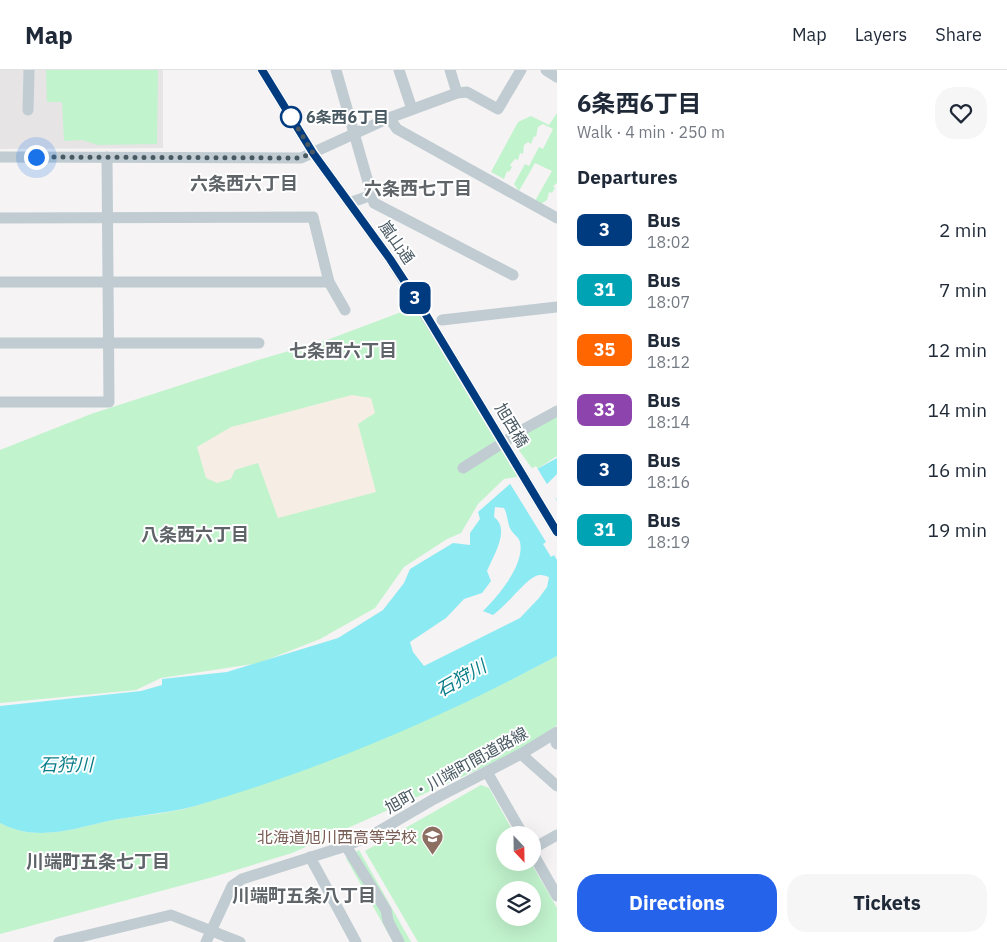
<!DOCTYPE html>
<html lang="en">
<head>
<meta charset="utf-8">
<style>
	body { margin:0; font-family:"IBM Plex Sans","Noto Sans JP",sans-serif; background:#f6f6f7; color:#1f2937; height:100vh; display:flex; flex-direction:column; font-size:19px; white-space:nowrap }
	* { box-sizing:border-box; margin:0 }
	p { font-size:16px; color:#747a83 }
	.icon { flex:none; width:28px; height:28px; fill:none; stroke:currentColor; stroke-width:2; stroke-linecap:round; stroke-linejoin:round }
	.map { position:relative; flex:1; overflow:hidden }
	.drawer { display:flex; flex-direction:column; background:#fff; width:450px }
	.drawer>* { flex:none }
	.badge { padding:0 10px; border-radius:8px; font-size:18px; line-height:32px }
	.needle { width:32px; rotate:158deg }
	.fabs { position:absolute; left:496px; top:756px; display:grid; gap:10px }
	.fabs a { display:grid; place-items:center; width:45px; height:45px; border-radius:50%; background:#fff; box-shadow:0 5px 20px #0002; font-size:25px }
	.you { position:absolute; width:25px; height:25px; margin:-12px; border:4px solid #fff; border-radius:50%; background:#1a73e8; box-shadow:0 0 0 8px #1a73e833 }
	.map>.badge { position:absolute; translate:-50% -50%; box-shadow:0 0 0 2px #fff }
	h2 { padding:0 20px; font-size:19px; line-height:45px }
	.round { display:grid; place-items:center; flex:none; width:52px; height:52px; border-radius:20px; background:#f6f6f7 }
	.summary { display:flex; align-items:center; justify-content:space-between; height:85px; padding:0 20px }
	h1 { font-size:24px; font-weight:700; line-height:38px }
	.primary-button { display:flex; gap:10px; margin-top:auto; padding:10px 20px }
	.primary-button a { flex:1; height:58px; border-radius:20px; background:#2563eb; color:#fff; font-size:20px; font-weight:700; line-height:58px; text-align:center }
	.primary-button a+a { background:#f6f6f7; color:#1f2937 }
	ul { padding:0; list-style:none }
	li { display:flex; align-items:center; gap:15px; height:60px; padding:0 20px }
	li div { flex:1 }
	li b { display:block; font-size:19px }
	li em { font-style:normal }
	li .badge { min-width:55px; font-weight:700; text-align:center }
	header { display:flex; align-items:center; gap:30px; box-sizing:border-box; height:70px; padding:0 25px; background:#fff; border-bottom:1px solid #e0e1e3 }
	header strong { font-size:24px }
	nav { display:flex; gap:28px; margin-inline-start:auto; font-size:18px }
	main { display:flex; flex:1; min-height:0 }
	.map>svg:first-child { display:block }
	.education { fill:#e6e4e5 }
	.green { fill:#c1f3cd; fill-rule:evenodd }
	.sand { fill:#f6eee4 }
	.water { fill:#8ceaf2; fill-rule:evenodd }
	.pier { fill:#f5f3f3 }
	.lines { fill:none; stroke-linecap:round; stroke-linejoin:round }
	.minor { stroke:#c0ccd2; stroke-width:11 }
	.minor-bridge { stroke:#c0ccd2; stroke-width:11 }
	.line-casing { stroke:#fff; stroke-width:11 }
	.line { stroke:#003b80; stroke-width:8 }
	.walk { stroke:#495962; stroke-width:5; stroke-dasharray:0 9 }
	.stop-dot { fill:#fff; stroke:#003b80; stroke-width:2.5 }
	.labels { text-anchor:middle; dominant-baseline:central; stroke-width:4; stroke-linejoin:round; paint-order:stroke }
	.stop-label { font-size:16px; font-weight:bold; fill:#495962; stroke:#fff; text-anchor:start }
	.street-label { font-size:16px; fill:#495962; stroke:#fff }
	.education-label { font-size:16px; fill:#785e54; stroke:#fff; text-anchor:end }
	.neighbourhood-label { font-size:18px; font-weight:bold; fill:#5e6468; stroke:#fff }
	.water-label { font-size:18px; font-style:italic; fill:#087d87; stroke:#fff }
</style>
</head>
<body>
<header>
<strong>Map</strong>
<nav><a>Map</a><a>Layers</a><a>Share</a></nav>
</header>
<main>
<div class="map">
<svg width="557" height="872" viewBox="0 0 557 872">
	<rect width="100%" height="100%" fill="#f5f3f3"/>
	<!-- education -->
	<polygon class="education" points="0,0 163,0 163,78 0,79"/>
	<!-- green -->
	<g class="green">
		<polygon points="46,0 158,0 157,74 98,75 82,70 64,71 62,32 47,32"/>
		<polygon points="557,43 557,113 553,116 555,118 552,123 549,122 547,130 541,134 535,131 552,101 535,93 519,121 514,114 525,94 529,96 539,77 543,79 553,59 543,54 538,57 536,67 534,66 531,74 528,72 524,75 523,84 520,83 518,90 515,89 510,95 512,97 509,102 507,101 504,109 491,102 518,52 531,46 549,55"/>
		<polygon points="420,235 523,406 504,409 478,434 461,463 447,469 404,497 375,538 320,569 259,593 161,608 136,620 0,633 0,380 91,344 258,290 327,270"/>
		<polygon points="557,341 557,386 534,401 510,368"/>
		<path d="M557,586V655L522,680L292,783L213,807L0,864V753C37,773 75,758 113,750C140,745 169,744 195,736C320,698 442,647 557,586Z"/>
		<path d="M481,715L489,718L515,765H505V792L531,793L557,838V872H418L365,781ZM505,820H532V848H505Z"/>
		<polygon points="359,780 411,872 393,872 346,788"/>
	</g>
	<!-- sand -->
	<polygon class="sand" points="352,325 371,328 375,343 358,354 376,422 278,448 258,393 235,400 231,409 217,413 206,408 197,377 231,357"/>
	<!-- water -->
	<path class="water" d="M557,388V404L545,416L557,430V586C443,647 320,700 195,736C169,743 140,745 113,750C75,758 37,773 0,753V636L141,621L162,615V609L227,602L338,568L383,540L404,513L410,499L453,473L470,475V463L480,449L478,442L510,414ZM495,437L504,438C508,445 507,453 511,460C513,464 519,467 520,472C525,495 498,526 483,541L493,545C506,536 524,512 534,507C539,504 543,505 549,507L547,517L539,528L520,548L424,596L413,582L410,572L446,548L464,529L482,523L491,511L487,501C493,486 511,459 494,447Z"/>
	<!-- pier -->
	<polygon class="pier" points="536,396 557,431 557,490 554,485 551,487 543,474 546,472 509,412"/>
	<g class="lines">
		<!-- minor -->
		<g class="minor">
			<polyline points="262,0 313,83 390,189 438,265"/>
			<polyline points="336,0 374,133 513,205"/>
			<polyline points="399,0 412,39"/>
			<polyline points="450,0 457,23"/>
			<polyline points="546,0 557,7"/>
			<polyline points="28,40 29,0"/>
			<polyline points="389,48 397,59 557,148"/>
			<polyline points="0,87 301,88 389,48 457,23 467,22 498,39 521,0"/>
			<polyline points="349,133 372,125"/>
			<polyline points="0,148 313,147 329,212 345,240"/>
			<polyline points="0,212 329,212"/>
			<polyline points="442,250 557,237"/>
			<polyline points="0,273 259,273"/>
			<polyline points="0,332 109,332 107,87"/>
			<polyline points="463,398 526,358 557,341"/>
			<polyline points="556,673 557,674"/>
			<polyline points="521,684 557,716"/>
			<polyline points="487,702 523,765"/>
			<polyline points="346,776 386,840 388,851 399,872"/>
			<polyline points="532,779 557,765"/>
			<polyline points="532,782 557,826"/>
			<polyline points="310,787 356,872"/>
			<polyline points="59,872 171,845 240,872"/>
			<polyline points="206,872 232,816 242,809 346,776 374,764 434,729 521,684 557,662"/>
		</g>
		<!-- minor-bridge -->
		<polyline class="minor-bridge" points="438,265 557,462"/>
	</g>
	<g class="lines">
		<defs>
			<polyline id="line" points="262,0 313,83 390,189 420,235 557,462"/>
		</defs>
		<!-- line casing -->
		<use href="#line" class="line-casing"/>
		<!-- line -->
		<use href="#line" class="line"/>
		<!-- walk -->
		<polyline class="walk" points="36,87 300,88 313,83 291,47"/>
	</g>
	<!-- icons -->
	<defs>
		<symbol id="school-pin" viewBox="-11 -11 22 30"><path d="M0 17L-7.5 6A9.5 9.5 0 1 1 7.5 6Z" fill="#8d6e63" stroke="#fff"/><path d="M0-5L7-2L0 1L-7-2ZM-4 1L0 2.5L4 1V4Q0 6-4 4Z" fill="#fff"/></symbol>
	</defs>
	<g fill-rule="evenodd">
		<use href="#school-pin" x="420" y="754" width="25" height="34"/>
	</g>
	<!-- markers -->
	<circle class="stop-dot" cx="291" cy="47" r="10"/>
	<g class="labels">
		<!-- stop labels -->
		<g class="stop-label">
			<text x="306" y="47">6条西6丁目</text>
		</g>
		<!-- street labels -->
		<g class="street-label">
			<text transform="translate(397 172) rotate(55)">嵐山通</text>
			<text transform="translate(512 355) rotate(59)">旭西橋</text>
			<text transform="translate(456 700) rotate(-29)">旭町・川端町間道路線</text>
		</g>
		<!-- education labels -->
		<g class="education-label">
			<text x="417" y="767">北海道旭川西高等学校</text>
		</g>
		<!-- neighbourhood labels -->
		<g class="neighbourhood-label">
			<text x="244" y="113">六条西六丁目</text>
			<text x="418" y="118">六条西七丁目</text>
			<text x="343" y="280">七条西六丁目</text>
			<text x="195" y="464">八条西六丁目</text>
			<text x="98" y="791">川端町五条七丁目</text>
			<text x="304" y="825">川端町五条八丁目</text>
		</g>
		<!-- water labels -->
		<g class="water-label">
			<text transform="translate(461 608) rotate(-30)">石狩川</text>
			<text x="66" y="694">石狩川</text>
		</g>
	</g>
</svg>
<div class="fabs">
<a><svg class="needle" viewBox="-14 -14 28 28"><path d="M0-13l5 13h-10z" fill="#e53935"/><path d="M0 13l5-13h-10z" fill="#747a83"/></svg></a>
<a><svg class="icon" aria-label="layers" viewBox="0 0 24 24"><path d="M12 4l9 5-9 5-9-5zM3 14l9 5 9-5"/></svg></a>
</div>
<div class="you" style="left:36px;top:87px"></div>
<b class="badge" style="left:415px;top:228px;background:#003b80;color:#fff">3</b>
</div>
<section class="drawer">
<div class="summary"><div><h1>6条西6丁目</h1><p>Walk · 4 min · 250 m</p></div><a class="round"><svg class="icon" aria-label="heart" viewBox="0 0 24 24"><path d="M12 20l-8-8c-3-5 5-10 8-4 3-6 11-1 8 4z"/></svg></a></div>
<h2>Departures</h2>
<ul>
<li><span class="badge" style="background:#003b80;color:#fff">3</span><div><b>Bus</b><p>18:02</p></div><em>2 min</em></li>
<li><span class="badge" style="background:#00a3b4;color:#fff">31</span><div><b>Bus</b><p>18:07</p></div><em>7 min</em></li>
<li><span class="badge" style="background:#f60;color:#fff">35</span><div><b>Bus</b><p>18:12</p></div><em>12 min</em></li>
<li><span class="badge" style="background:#8e44ad;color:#fff">33</span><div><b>Bus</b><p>18:14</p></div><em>14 min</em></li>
<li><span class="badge" style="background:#003b80;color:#fff">3</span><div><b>Bus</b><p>18:16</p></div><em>16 min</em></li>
<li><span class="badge" style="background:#00a3b4;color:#fff">31</span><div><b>Bus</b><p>18:19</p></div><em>19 min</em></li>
</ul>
<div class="primary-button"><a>Directions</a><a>Tickets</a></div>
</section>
</main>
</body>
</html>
